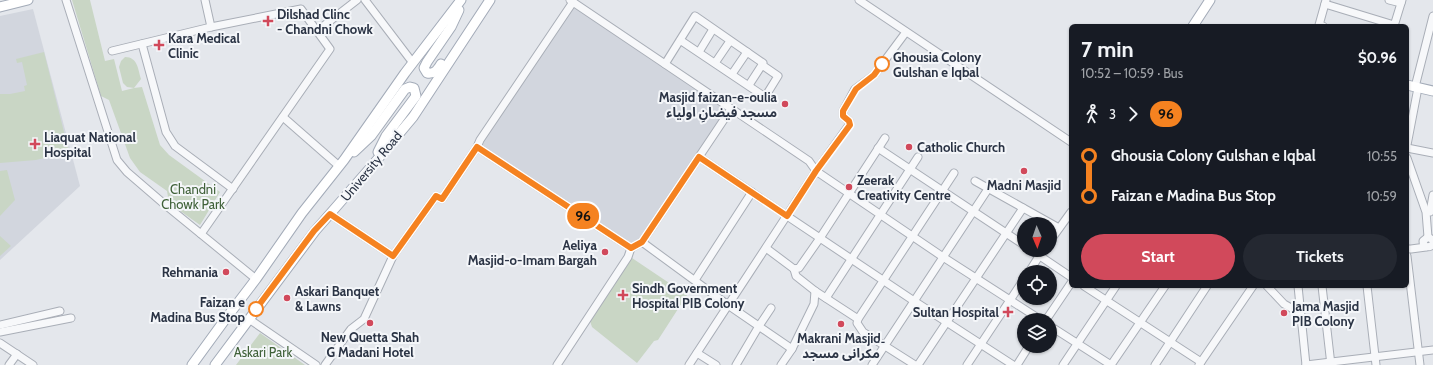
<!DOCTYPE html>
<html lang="en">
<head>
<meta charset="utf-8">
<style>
	body { margin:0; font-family:Cabin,"Noto Sans Arabic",sans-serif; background:#242831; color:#f1f3f6; height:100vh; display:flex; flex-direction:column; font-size:15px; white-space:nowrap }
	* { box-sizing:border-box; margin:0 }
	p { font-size:13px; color:#9ea1a6 }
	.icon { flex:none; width:22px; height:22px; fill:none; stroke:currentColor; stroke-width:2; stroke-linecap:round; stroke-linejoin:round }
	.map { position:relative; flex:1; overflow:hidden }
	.side { position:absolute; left:1069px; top:24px; width:340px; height:264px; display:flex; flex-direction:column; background:#171b24; border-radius:6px; box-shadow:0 1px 3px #0004 }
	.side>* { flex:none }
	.badge { padding:0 8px; border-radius:13px; font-size:14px; line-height:26px }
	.needle { width:26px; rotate:178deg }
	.fabs { position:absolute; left:1017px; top:217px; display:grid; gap:8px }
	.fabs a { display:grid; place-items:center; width:40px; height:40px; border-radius:50%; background:#171b24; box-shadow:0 1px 3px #0004; font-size:20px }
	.map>.badge { position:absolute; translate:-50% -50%; box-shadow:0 0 0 2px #fff }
	.legs { display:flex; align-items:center; gap:6px; height:44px; padding:0 12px; font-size:13px }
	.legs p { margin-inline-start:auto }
	.headline { display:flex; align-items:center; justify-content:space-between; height:68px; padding:0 12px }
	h1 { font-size:22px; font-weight:700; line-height:30px }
	.primary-button { display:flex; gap:8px; margin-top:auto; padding:8px 12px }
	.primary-button a { flex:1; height:46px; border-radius:24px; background:#d1495b; color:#fff; font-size:16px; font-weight:700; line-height:46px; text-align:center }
	.primary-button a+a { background:#242831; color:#f1f3f6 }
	ul { padding:0 12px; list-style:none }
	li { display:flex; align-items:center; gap:14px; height:40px; font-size:15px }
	li i { display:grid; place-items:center; width:6px; height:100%; margin:0 5px; background:currentColor }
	li i::after { content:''; width:10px; height:10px; margin:-5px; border:3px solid; border-radius:50%; background:#171b24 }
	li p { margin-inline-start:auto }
	li:first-child i { background:linear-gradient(#0000 50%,currentColor 0) }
	li:last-child i { background:linear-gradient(currentColor 50%,#0000 0) }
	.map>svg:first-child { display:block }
	.built { fill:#d2d6de }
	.green { fill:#c9d6c5 }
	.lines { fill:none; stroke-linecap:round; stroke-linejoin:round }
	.minor-casing { stroke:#a9aeb7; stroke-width:9 }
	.major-casing { stroke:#a3abb8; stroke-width:11 }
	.minor { stroke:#f7f8fa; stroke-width:7 }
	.major { stroke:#fff; stroke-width:9 }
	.line-1-casing { stroke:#fff; stroke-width:9 }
	.line-1 { stroke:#f58220; stroke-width:6 }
	.poi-dot { fill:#d1495b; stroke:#f4f6f9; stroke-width:1.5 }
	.stop-1-dot { fill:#fff; stroke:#f58220; stroke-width:2 }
	.labels { text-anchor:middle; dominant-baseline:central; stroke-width:4; stroke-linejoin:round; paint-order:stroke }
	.poi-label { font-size:13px; font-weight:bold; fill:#2b3445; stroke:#f4f6f9; text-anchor:start }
	.stop-label { font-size:13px; font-weight:bold; fill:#2b3445; stroke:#f4f6f9; text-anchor:start }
	.street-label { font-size:13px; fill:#2b3445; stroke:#f4f6f9 }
	.park-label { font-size:13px; fill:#3f6138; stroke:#f4f6f9 }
</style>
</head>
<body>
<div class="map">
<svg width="1433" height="365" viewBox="0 0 1433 365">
	<rect width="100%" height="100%" fill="#e4e7ec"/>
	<!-- built -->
	<g class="built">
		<polygon points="573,2 731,109 643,242 631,248 477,147"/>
		<polygon points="33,9 80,186 0,260 0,16"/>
	</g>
	<!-- green -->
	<g class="green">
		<path d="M72,0H90L105,61L114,59L122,91L134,88L127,87L123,83L119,67L121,61L125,57C138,57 138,70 141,79L134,88L142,87L160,145L169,155L220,192L200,225L169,203L167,191L140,172L130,158L109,100L101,96Z"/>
		<polygon points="44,52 69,152 36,160 0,163 0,94 10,94 25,91 24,86 27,85 22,62 17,63 16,59"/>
		<polygon points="7,170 15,200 0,216 0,171"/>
		<polygon points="0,236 11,246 0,256"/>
		<polygon points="632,258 687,295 658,340 654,341 637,363 592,327 590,321"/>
		<polygon points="260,333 305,365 236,365"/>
	</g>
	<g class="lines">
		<defs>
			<g id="minor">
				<polyline points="66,0 117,160 127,172 163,203 256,279"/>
				<polyline points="205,0 211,27"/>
				<polyline points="365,0 413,63"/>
				<polyline points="570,0 809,161 816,171 943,257 1041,320"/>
				<polyline points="859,0 1071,142"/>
				<polyline points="1389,0 1401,3"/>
				<polyline points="1325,4 1394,25"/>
				<polyline points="1323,26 1319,25 1326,0"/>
				<polyline points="1394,26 1402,0"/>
				<polyline points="317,31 357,0"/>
				<polyline points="142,44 166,132 175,146 233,189"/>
				<polyline points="112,51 211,27 301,9 330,49 201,234"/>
				<polyline points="699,52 713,29"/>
				<polyline points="715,63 730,41"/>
				<polyline points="665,64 695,16 763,63 762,65 778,76 765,97 680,40"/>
				<polyline points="732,74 747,52"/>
				<polyline points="749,85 762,65"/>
				<polyline points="1415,87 1433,16"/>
				<polyline points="283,117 339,166"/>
				<polyline points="1407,145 1417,93"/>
				<polyline points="477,147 480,140 573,2"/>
				<polyline points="878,148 1024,245"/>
				<polyline points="1407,148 1433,153"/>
				<polyline points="699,157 914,301 1013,365"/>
				<polyline points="1407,158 1426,212 1428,237"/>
				<polyline points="975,181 1059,228"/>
				<polyline points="1430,212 1433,195"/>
				<polyline points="330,214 393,256"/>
				<path d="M1433,240L1428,237L1423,241C1423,246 1427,248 1431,246L1433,244"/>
				<polyline points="1050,241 1071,212"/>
				<polyline points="642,242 728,305 792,349"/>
				<polyline points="631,248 642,242 731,109"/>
				<polyline points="766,248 794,269 796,276 815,291 858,319 857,323 863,332 915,365"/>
				<polyline points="1407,249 1411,249 1426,247"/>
				<polyline points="1031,250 1071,277"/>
				<polyline points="1407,256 1420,365"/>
				<polyline points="794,269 799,268 820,238 885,138"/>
				<polyline points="1029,272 1043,250"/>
				<polyline points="695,280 752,192"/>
				<polyline points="1084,286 1201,362"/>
				<polyline points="1267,286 1284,304 1300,313"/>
				<polyline points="1298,286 1306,365"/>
				<polyline points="1322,286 1331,365"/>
				<polyline points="1367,286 1376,365"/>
				<polyline points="826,298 918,157"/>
				<polyline points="249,319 316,365"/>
				<polyline points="858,319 954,173"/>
				<polyline points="1046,320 1071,283"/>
				<polyline points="0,325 60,311"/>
				<polyline points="1050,326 1111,365"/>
				<polyline points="0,332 71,318"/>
				<polyline points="0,343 33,365"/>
				<polyline points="697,353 716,365"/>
				<polyline points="9,365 17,354"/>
				<polyline points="325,365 351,329 364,319 393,256 436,196 442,199 477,147 631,248 628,257 557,365"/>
				<polyline points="689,365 816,171 849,125 849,121 843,116 843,111 855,89 874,75 906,32"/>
				<polyline points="736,365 759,326 771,308"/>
				<polyline points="781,365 792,349 814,304 815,291"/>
				<polyline points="872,365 988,189"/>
				<polyline points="918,365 1023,208"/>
				<polyline points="967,365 1024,279"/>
				<polyline points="1017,365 1029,346"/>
				<polyline points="1063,365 1116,286"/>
				<polyline points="1111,365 1165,286"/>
				<polyline points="1155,365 1207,286"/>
				<polyline points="1199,365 1253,286"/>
				<polyline points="1306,365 1433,350"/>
			</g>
			<g id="major">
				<polyline points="0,7 28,0"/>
				<polyline points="1193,26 1210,0"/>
				<path d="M441,64C437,70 435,74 427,73L424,68L427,62L451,27L459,10"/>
				<polyline points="1407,85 1433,91"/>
				<polyline points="354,152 371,136 405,89 410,87 414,88 416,96 386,136 378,152"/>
				<polyline points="192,365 224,321 256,279 302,213 344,160 405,73 461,0"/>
				<polyline points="215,365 315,231 371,167 413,117 490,0"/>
			</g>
		</defs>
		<!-- minor casing -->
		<use href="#minor" class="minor-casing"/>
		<!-- major casing -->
		<use href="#major" class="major-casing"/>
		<!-- minor -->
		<use href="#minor" class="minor"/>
		<!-- major -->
		<use href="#major" class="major"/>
	</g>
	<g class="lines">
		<defs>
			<polyline id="line-1" points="256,309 314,231 330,214 393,256 436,196 442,199 477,147 631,248 642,242 699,157 787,216 816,171 850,125 849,121 843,116 843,111 856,89 874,75 882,64"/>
		</defs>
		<!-- line-1 casing -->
		<use href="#line-1" class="line-1-casing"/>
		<!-- line-1 -->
		<use href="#line-1" class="line-1"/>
	</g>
	<!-- markers -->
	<g class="poi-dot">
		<path d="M266 15h4v4h4v4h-4v4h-4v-4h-4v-4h4z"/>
		<path d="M157 39h4v4h4v4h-4v4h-4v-4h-4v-4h4z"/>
		<circle cx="785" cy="104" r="4"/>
		<path d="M33 138h4v4h4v4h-4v4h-4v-4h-4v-4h4z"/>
		<circle cx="909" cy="147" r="4"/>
		<circle cx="1024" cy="171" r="4"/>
		<circle cx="849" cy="187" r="4"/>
		<circle cx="605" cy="252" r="4"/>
		<circle cx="226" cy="272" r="4"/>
		<path d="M621 289h4v4h4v4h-4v4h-4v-4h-4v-4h4z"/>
		<circle cx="287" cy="298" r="4"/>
		<path d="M1006 306h4v4h4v4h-4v4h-4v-4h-4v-4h4z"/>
		<circle cx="1284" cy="313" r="4"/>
		<circle cx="370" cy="323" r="4"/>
		<circle cx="841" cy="324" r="4"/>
	</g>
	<g class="stop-1-dot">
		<circle cx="882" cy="64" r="7"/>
		<circle cx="256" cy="309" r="7"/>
	</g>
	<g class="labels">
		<!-- poi labels -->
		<g class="poi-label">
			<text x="277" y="14">Dilshad Clinc<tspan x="277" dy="15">- Chandni Chowk</tspan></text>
			<text x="168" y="38">Kara Medical<tspan x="168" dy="15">Clinic</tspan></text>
			<text x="777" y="97" text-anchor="end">Masjid faizan-e-oulia<tspan x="777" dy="15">مسجد فیضانِ اولیاء</tspan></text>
			<text x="44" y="137">Liaquat National<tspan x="44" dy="15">Hospital</tspan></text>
			<text x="917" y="147">Catholic Church</text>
			<text x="857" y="180">Zeerak<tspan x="857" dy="15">Creativity Centre</tspan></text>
			<text x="1024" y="185" text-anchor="middle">Madni Masjid</text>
			<text x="597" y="245" text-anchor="end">Aeliya<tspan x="597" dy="15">Masjid-o-Imam Bargah</tspan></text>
			<text x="218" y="272" text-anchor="end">Rehmania</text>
			<text x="632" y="288">Sindh Government<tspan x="632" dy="15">Hospital PIB Colony</tspan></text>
			<text x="295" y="291">Askari Banquet<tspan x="295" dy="15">&amp; Lawns</tspan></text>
			<text x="1292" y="306">Jama Masjid<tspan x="1292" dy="15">PIB Colony</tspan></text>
			<text x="999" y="312" text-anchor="end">Sultan Hospital</text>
			<text x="370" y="337" text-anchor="middle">New Quetta Shah<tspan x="370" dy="15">G Madani Hotel</tspan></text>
			<text x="841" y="338" text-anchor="middle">Makrani Masjid۔<tspan x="841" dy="15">مکرانی مسجد</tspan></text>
		</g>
		<!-- stop labels -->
		<g class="stop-label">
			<text x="893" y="57">Ghousia Colony<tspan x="893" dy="15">Gulshan e Iqbal</tspan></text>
			<text x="245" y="302" text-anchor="end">Faizan e<tspan x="245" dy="15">Madina Bus Stop</tspan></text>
		</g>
		<!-- street labels -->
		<g class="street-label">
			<text transform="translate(371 166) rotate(-50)">University Road</text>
		</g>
		<!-- park labels -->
		<g class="park-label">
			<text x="193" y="189">Chandni<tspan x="193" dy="15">Chowk Park</tspan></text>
			<text x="263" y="352">Askari Park</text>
		</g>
	</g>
</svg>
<div class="fabs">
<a><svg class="needle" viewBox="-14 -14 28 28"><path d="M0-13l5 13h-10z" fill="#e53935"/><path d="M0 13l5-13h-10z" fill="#9ea1a6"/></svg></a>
<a><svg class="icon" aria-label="locate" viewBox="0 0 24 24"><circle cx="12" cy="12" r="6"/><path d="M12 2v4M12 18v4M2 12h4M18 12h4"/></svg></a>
<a><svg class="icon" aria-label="layers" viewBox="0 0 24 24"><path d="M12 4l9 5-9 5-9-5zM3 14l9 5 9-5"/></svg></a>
</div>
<b class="badge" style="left:583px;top:216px;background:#f58220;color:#111">96</b>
<section class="side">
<div class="headline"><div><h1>7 min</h1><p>10:52 – 10:59 · Bus</p></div><b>$0.96</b></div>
<div class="legs"><svg class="icon" aria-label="walk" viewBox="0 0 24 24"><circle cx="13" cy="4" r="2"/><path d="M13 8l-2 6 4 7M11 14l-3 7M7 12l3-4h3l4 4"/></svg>3<svg class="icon" aria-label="forward" viewBox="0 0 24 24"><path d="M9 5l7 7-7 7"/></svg><b class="badge" style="background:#f58220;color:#111">96</b></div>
<ul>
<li><i style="color:#f58220"></i><b>Ghousia Colony Gulshan e Iqbal</b><p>10:55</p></li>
<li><i style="color:#f58220"></i><b>Faizan e Madina Bus Stop</b><p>10:59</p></li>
</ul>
<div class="primary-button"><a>Start</a><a>Tickets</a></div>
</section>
</div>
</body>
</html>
